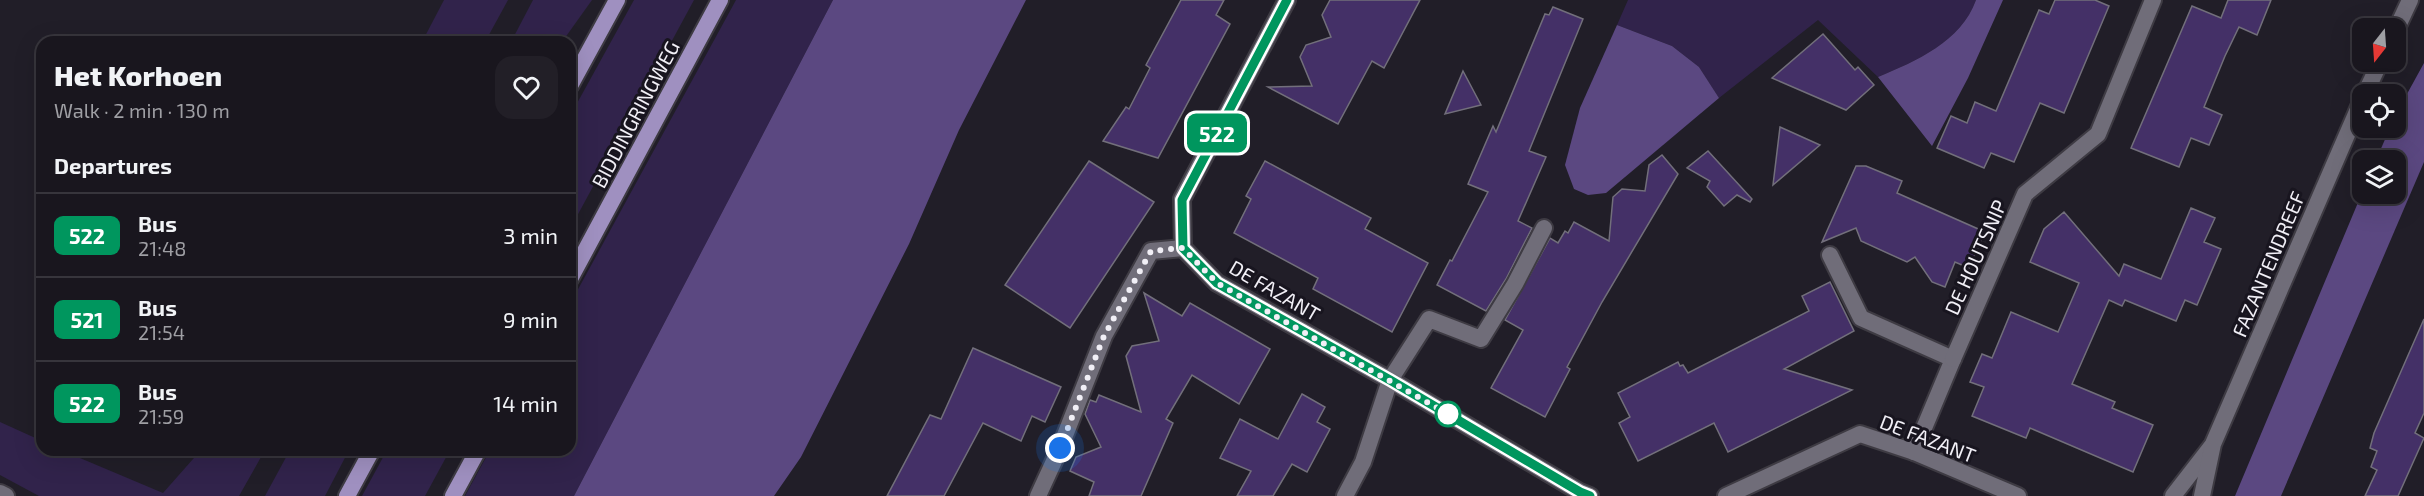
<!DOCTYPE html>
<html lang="en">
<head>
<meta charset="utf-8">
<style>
	body { margin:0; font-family:"Exo 2",sans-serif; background:#221f27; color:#f1f3f6; height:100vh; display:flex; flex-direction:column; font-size:22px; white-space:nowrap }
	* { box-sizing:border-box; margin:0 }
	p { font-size:20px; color:#9f9fa4 }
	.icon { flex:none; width:33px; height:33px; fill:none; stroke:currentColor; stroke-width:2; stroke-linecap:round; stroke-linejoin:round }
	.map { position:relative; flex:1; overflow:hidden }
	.drawer { position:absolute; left:36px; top:36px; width:540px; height:420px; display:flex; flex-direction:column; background:#19161e; border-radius:18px; box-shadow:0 6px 24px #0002,0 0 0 2px #37353c }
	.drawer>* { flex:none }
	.badge { padding:0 12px; border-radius:9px; font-size:21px; line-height:39px }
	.needle { width:39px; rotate:197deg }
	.fabs { position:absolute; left:2352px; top:18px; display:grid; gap:12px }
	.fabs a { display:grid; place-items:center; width:54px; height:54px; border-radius:12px; background:#19161e; box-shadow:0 6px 24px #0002,0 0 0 2px #37353c; font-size:30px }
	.you { position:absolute; width:30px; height:30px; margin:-15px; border:4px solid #fff; border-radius:50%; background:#1a73e8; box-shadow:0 0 0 9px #1a73e833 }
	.map>.badge { position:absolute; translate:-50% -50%; box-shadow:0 0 0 3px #fff }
	h2 { padding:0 18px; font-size:22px; line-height:54px }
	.round { display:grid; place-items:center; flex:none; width:63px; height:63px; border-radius:18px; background:#221f27 }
	.overview { display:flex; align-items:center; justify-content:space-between; height:102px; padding:0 18px }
	h1 { font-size:28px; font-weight:800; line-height:45px }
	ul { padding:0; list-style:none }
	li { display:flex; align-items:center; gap:18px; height:84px; padding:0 18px; border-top:2px solid #37353c }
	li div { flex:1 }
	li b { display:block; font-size:22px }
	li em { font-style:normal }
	li .badge { min-width:66px; font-weight:700; text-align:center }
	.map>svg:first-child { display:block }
	.green { fill:#31234b }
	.forest { fill:#5b4881 }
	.building { fill:#443067; stroke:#726f7b; stroke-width:1.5 }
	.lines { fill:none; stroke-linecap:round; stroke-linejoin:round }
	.minor-casing { stroke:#3e3b43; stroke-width:20 }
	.tertiary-casing { stroke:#3e3b43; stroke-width:20 }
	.primary-casing { stroke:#3e3b43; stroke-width:20 }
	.minor { stroke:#706d79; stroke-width:16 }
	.tertiary { stroke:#706d79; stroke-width:16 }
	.primary { stroke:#9f90c0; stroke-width:16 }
	.line-casing { stroke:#fff; stroke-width:14 }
	.line { stroke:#00965e; stroke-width:9 }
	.walk { stroke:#f1eff6; stroke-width:6; stroke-dasharray:0 10.8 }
	.stop-dot { fill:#fff; stroke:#00965e; stroke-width:3 }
	.labels { text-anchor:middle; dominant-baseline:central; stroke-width:6; stroke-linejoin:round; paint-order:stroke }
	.street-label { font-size:20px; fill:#f1eff6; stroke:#18151f }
</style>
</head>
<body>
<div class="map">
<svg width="2424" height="496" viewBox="0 0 2424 496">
	<rect width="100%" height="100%" fill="#211e28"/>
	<!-- green -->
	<g class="green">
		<polygon points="444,0 508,0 485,42 422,42"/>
		<polygon points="533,0 592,0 562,42 511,42"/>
		<polygon points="634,0 694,0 570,229 570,116"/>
		<polygon points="736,0 833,0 574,496 465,496 490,450 570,450 570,304"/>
		<path d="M1628,0H1976C1961,42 1916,61 1878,77L1818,20L1719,98L1699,67L1672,46L1617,25Z"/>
		<polygon points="0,422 42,441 42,450 61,450 163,493 201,450 265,450 239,496 39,496 0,475"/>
		<polygon points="290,450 349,450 325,496 265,496"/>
		<polygon points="387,450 450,450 425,496 362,496"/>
	</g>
	<!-- forest -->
	<g class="forest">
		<polygon points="833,0 1026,0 959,130 909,244 801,457 774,496 574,496"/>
		<path d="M1976,0H2003L1968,78L1932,146L1878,77C1916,61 1961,42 1976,0Z"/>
		<polygon points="1617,25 1672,46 1699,67 1719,98 1606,193 1588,195 1574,189 1565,165 1580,108"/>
		<polygon points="2424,63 2424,162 2281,496 2235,496 2362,193 2396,194 2396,160 2376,160 2390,128 2396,128 2396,114"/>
	</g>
	<!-- building -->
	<g class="building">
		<polygon points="1181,0 1224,0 1216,15 1230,24 1158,158 1103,141 1126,107 1129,109 1150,68 1146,65"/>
		<polygon points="1330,0 1420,0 1384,68 1372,61 1338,124 1268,87 1312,86 1300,57 1306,45 1331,37 1322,15"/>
		<polygon points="2055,0 2095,0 2109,6 2064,113 2040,103 2014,162 1991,153 1984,168 1937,148 1951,116 1967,123 1975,102 1996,111 2039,10 2049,14"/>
		<polygon points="2228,0 2271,0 2257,35 2239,27 2225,56 2204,107 2222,115 2209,145 2191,138 2179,167 2131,148 2192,6 2221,18"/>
		<polygon points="1553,7 1583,19 1529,151 1546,157 1518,221 1532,228 1506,279 1486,311 1437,285 1450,260 1452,261 1488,192 1468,184 1493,126 1496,132 1545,14 1549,15"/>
		<polygon points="1823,34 1855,70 1858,67 1874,85 1846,110 1772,78"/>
		<polygon points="1463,71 1481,105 1445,114"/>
		<polygon points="1780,127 1820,145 1773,185"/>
		<polygon points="1708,151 1752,199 1750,202 1737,195 1724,206 1707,187 1710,181 1687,168"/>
		<polygon points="1662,155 1678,174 1602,302 1567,367 1570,369 1545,417 1491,388 1523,330 1505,320 1550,238 1558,243 1565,231 1568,233 1574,222 1609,241 1613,197 1622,189 1645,191 1649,165"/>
		<polygon points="1089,161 1154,202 1070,328 1005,285"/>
		<polygon points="1265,161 1371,218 1365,229 1428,263 1392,332 1313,289 1318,278 1234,233 1251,199 1246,196"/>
		<polygon points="1856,166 1866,166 1902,181 1897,193 1985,232 1969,268 1955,262 1945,287 1932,282 1915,257 1907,262 1861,241 1856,228 1822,242"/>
		<polygon points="2191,208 2215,218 2204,242 2221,249 2197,305 2185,300 2176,321 2125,300 2122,306 2109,300 2072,384 2115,402 2112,408 2153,425 2133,472 2030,428 2026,438 1972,416 1984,387 1970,382 1982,354 1992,358 2011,312 2058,332 2079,283 2030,262 2044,229 2064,212 2119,276 2124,264 2161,279"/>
		<polygon points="1830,282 1854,331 1784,369 1852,390 1728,452 1714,423 1638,461 1619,423 1630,417 1618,393 1678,362 1680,366 1683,365 1688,373 1809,311 1802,296"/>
		<polygon points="1144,293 1182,316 1190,303 1270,349 1239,404 1192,375 1166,419 1173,423 1141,496 1089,496 1094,482 1070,471 1076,457 1101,447 1085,414 1090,400 1096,402 1099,395 1141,412 1126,356 1132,346 1159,341"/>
		<polygon points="2424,319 2424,413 2415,433 2424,438 2398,496 2365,496 2377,470 2371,467 2377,451 2370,448 2374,433"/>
		<polygon points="973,348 1061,387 1045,422 1032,416 1021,441 983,423 944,496 887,496 930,415 941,419"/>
		<polygon points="1302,394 1325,407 1317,422 1330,429 1307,472 1292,464 1273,496 1237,496 1251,471 1220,458 1240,419 1278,439"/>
	</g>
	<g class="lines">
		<defs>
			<g id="minor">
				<polyline points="1287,0 1182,199 1183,248 1217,283 1390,380 1580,492 1590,496"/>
				<polyline points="1830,255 1861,318 1953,359 1914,452"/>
				<polyline points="1953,359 2025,194 2098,134 2153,0"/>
				<polyline points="0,493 6,496"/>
				<polyline points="1038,496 1060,448 1104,336 1151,251 1183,248"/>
				<polyline points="1345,496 1363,462 1390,380 1429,319 1481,339 1515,284 1544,228"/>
				<polyline points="1726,496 1860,434 1914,452 2018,496"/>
			</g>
			<g id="tertiary">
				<polyline points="2396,30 2410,0"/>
				<polyline points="2365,94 2380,62"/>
				<polyline points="2173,496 2211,447"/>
				<polyline points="2202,496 2213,444 2362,100"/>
			</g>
			<g id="primary">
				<polyline points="570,86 617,0"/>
				<polyline points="570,279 720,0"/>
				<polyline points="347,496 372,450"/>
				<polyline points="453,496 478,450"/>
			</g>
		</defs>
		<!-- minor casing -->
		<use href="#minor" class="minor-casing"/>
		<!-- tertiary casing -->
		<use href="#tertiary" class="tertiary-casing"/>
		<!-- primary casing -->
		<use href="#primary" class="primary-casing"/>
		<!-- minor -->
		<use href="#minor" class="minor"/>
		<!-- tertiary -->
		<use href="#tertiary" class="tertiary"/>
		<!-- primary -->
		<use href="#primary" class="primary"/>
	</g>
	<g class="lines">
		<defs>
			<polyline id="line" points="1287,0 1182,200 1183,248 1217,283 1390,380 1580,492 1590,496"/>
		</defs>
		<!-- line casing -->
		<use href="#line" class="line-casing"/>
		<!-- line -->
		<use href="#line" class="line"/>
		<!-- walk -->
		<polyline class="walk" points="1060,448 1104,336 1151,251 1183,248 1217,283 1448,414"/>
	</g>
	<!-- markers -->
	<circle class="stop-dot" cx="1448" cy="414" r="12"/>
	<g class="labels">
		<!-- street labels -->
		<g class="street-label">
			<text transform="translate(635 114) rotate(-62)">BIDDINGRINGWEG</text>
			<text transform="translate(1975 257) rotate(-66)">DE HOUTSNIP</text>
			<text transform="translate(2268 264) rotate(-67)">FAZANTENDREEF</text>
			<text transform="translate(1275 290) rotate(30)">DE FAZANT</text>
			<text transform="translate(1928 438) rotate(21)">DE FAZANT</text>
		</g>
	</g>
</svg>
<div class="fabs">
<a><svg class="needle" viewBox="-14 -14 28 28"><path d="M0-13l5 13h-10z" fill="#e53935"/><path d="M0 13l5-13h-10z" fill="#9f9fa4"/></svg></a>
<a><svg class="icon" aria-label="locate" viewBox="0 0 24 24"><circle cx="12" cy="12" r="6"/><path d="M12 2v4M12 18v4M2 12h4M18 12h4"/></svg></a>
<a><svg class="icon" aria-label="layers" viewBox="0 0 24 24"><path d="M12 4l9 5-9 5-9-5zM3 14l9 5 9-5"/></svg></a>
</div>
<div class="you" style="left:1060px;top:448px"></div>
<b class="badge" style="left:1217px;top:133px;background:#00965e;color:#fff">522</b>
<section class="drawer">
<div class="overview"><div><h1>Het Korhoen</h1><p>Walk · 2 min · 130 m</p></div><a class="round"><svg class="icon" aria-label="heart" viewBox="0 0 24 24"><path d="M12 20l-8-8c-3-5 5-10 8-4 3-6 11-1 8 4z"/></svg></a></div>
<h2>Departures</h2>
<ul>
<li><span class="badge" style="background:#00965e;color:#fff">522</span><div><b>Bus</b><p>21:48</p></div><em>3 min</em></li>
<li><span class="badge" style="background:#00965e;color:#fff">521</span><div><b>Bus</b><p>21:54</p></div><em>9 min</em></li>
<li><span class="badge" style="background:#00965e;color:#fff">522</span><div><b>Bus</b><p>21:59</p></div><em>14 min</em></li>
</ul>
</section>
</div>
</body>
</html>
